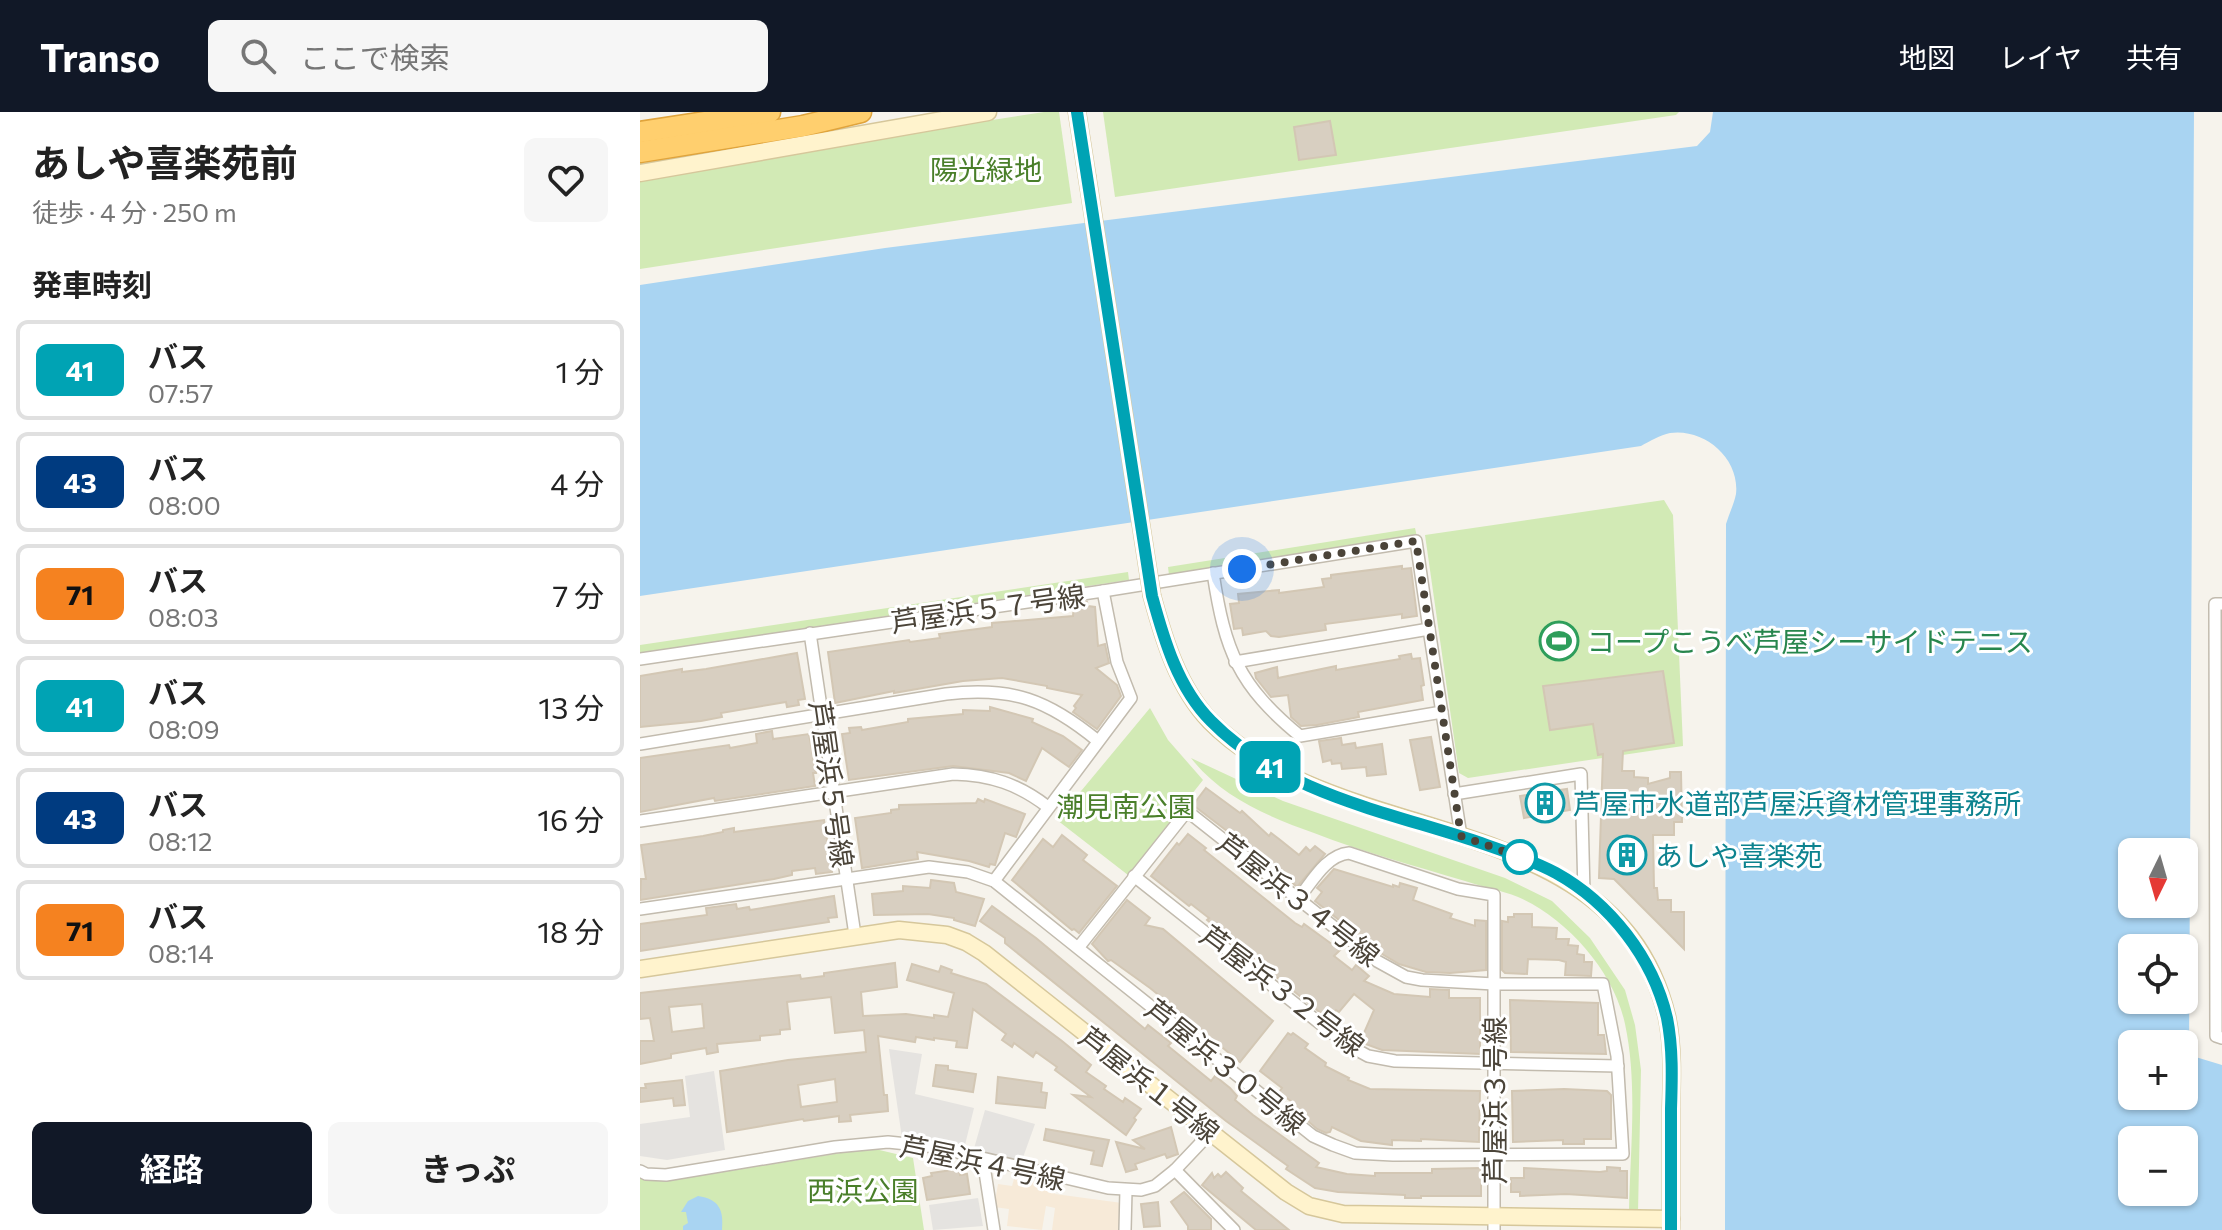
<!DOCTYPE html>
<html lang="ja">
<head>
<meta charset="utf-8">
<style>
	body { margin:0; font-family:Commissioner,"Noto Sans JP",sans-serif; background:#f6f6f6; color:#222; height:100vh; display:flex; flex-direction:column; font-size:30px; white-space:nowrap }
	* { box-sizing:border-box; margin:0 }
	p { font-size:26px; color:#767676 }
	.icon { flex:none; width:44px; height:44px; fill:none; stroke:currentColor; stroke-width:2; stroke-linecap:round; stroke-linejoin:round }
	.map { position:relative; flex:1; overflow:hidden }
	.side { display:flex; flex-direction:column; background:#fff; width:640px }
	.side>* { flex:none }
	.badge { padding:0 16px; border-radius:12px; font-size:28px; line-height:52px }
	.needle { width:52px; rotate:185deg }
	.controls { position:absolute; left:1478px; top:726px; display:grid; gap:16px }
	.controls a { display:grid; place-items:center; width:80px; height:80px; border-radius:12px; background:#fff; box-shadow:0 2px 6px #0004; font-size:40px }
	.you { position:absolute; width:40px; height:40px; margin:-20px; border:6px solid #fff; border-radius:50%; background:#1a73e8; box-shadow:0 0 0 12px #1a73e833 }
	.map>.badge { position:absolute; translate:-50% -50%; box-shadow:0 0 0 4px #fff }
	h2 { padding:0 32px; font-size:30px; line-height:72px }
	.round { display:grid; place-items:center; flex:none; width:84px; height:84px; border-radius:12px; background:#f6f6f6 }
	.headline { display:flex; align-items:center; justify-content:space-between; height:136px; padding:0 32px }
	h1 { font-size:38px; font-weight:700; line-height:60px }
	.cta { display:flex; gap:16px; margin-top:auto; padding:16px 32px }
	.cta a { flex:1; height:92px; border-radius:12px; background:#111827; color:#fff; font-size:32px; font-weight:700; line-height:92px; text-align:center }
	.cta a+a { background:#f6f6f6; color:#222 }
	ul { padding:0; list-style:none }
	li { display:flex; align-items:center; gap:24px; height:100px; margin:0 16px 12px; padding:0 16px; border:4px solid #e0e0e0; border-radius:12px }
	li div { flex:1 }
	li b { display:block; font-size:30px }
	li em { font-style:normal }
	li .badge { min-width:88px; font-weight:700; text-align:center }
	header { display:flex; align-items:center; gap:48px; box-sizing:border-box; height:112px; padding:0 40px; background:#111827; color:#fff }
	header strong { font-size:38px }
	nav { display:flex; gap:44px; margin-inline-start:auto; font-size:28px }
	.search { width:560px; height:72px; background:#f6f6f6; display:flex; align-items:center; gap:20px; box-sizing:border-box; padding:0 28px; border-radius:12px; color:#767676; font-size:30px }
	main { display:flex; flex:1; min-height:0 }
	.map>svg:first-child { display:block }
	.commercial { fill:#f7ead8 }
	.green { fill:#d2eab5 }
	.parking { fill:#e5e3e0 }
	.water { fill:#a9d4f2; fill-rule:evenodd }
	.building { fill:#d8cfc1; stroke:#d3c7b4; stroke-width:2; fill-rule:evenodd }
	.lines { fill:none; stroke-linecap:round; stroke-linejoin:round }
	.street-casing { stroke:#c2bbae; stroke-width:14 }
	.secondary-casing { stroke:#d6c79b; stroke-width:19 }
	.highway-casing { stroke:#e0a43c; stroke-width:23 }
	.street { stroke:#fff; stroke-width:11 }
	.secondary { stroke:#fff3cd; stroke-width:16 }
	.highway { stroke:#ffcf6e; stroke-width:20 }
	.secondary-bridge-casing { stroke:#d6c79b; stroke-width:19; stroke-linecap:butt }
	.secondary-bridge { stroke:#fff3cd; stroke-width:16 }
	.line-casing { stroke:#fff; stroke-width:18 }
	.line { stroke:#00a3b4; stroke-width:12 }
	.walk { stroke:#4b4439; stroke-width:8; stroke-dasharray:0 14.4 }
	.stop-dot { fill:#fff; stroke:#00a3b4; stroke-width:4 }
	.labels { text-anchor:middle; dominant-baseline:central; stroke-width:6; stroke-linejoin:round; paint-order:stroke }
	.park-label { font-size:28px; fill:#4a7f2a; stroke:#fff }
	.street-label { font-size:28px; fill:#4b4439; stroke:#fff }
	.leisure-label { font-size:28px; fill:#27864d; stroke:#fff; text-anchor:start }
	.culture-label { font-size:28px; fill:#0d838f; stroke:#fff; text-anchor:start }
</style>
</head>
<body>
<header>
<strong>Transo</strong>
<div class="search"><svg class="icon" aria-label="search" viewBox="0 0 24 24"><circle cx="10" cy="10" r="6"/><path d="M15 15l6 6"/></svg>ここで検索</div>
<nav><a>地図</a><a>レイヤ</a><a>共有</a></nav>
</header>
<main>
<section class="side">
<div class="headline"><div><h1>あしや喜楽苑前</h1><p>徒歩 · 4 分 · 250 m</p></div><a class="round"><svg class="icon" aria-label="heart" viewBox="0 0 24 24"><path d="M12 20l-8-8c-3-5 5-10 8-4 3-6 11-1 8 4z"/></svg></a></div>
<h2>発車時刻</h2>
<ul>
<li><span class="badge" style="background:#00a3b4;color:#fff">41</span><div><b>バス</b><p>07:57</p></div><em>1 分</em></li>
<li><span class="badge" style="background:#003b80;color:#fff">43</span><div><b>バス</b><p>08:00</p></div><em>4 分</em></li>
<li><span class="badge" style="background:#f58220;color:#111">71</span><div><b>バス</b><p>08:03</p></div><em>7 分</em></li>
<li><span class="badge" style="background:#00a3b4;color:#fff">41</span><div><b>バス</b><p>08:09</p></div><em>13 分</em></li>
<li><span class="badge" style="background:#003b80;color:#fff">43</span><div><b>バス</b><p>08:12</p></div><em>16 分</em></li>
<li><span class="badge" style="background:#f58220;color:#111">71</span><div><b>バス</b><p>08:14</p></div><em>18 分</em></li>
</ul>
<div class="cta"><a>経路</a><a>きっぷ</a></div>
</section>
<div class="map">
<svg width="1582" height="1118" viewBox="0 0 1582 1118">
	<rect width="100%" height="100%" fill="#f6f3ec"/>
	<!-- commercial -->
	<polygon class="commercial" points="374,1067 416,1073 415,1082 482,1091 478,1118 412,1118 415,1096 406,1094 402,1118 367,1114 369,1097 354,1095 358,1072 372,1074"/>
	<!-- green -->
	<g class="green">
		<polygon points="404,0 419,0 432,91 0,157 0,63"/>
		<polygon points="463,0 1039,0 1036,3 475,85"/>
		<polygon points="1024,388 1033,403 1043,634 828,666 819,661 785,423"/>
		<polygon points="775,416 777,425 529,463 528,455"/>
		<polygon points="488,460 489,468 0,541 0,533"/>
		<polygon points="510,596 528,628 563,668 488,763 417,708"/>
		<path d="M551,646L643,689L865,766L912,789L950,826L985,878L995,913L1001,958L998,1100H989C990,1039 998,972 985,912C974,859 926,806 878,785C861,778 842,775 825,769C775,754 723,740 674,721C629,705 581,685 551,646Z"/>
		<polygon points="231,1036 273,1046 284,1118 0,1118 0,1065 27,1069"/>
	</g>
	<!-- parking -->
	<g class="parking">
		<polygon points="249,937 282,942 275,982 334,996 324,1037 296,1029 262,1026"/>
		<polygon points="74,959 85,1038 27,1048 0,1044 0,1012 50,1005 45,964"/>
		<polygon points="345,998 395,1012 381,1051 333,1040"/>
		<polygon points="338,1086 343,1114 293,1118 289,1093"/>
	</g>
	<!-- water -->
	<g class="water">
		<path d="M1073,0H1554L1549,943L1582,953V1118H1085L1086,412C1089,402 1094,392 1096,382C1100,346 1064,316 1030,321C1020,323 1010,329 1001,334L0,484V173L245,136L1057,34L1070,20ZM1492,740H1544V792H1492ZM1492,836H1544V888H1492ZM1492,932H1544V984H1492ZM1492,1028H1544V1080H1492Z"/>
		<path d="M58,1084C79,1087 84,1098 82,1118H43V1114L48,1111L46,1100H41L48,1089Z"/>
	</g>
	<!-- building -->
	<g class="building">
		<polygon points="690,9 696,43 659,48 654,15"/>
		<polygon points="762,454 762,457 771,456 777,504 762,506 762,502 685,512 686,518 639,525 631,524 626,519 603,523 602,516 594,517 590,492 599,491 598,482 639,478 639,481 684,475 682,467 691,466 691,463"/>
		<polygon points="447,490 448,494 455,495 458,534 465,532 469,551 456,556 477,573 481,584 457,617 433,600 436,596 434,594 442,583 407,576 407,574 362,566 323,569 254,581 254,579 195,591 188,540 269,528 270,530 300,526 299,522 352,515 352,511 433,504 434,492"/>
		<polygon points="157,541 165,587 158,588 159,593 147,595 146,590 81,601 82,605 61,609 0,615 0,564 42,557 42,560 66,557"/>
		<polygon points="771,542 772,547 780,546 784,573 781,574 783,588 718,600 719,605 677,613 661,614 651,605 648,583 631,585 616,566 615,561 637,555 638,566 696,554 696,558 760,547 759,544"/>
		<polygon points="1023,559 1034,631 983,639 982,659 994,659 994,665 1008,666 1008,672 1030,666 1030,660 1041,660 1042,710 1034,710 1034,723 1013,723 1014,776 1017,776 1018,788 1031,788 1031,800 1044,800 1044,837 974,767 959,766 963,642 958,643 953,612 910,618 903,574"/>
		<polygon points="350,595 393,607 392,610 423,624 442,638 429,655 402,636 386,669 369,661 313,654 209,668 202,622 210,621 209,616 221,615 222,618 268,610 268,607 323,602 323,598 350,599"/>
		<polygon points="132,619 133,627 169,622 176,661 173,661 175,674 75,689 74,686 0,700 0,646 89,633 90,636 117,631 116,622"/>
		<polygon points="791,625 800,675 780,678 770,628"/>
		<polygon points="701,626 702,633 715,631 716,636 742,632 746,662 727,664 726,655 702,657 701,651 692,652 691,648 683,650 679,629"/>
		<polygon points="566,676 600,701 602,699 629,724 631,721 639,727 659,743 666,735 670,739 675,734 685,742 657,775 622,743 621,745 553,693"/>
		<polygon points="927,677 930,698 884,706 880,684"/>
		<polygon points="338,687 344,690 345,687 385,702 376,725 365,721 355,753 350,752 349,755 329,749 277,740 278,747 222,756 215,706 251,701 251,698 259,697 259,693 336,691"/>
		<polygon points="184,708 192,760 176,762 175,756 152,759 152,763 134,767 0,788 1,767 6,767 1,733 63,724 83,720 83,718 94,716 94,720"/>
		<polygon points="548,722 566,736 564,738 655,811 662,815 664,812 700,838 694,844 712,858 716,853 729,864 724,869 754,882 790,885 790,877 809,878 809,886 840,886 840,942 742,938 720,930 734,898 714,882 699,900 696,898 688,907 580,819 567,808 569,806 551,792 549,794 511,764 537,731 539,733"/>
		<polygon points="422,723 447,743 443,748 477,774 439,821 434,817 432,818 372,768 403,727 413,735"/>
		<polygon points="694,757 753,775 753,773 759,775 760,771 777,776 773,788 812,802 810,806 835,814 835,808 846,809 846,858 810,861 786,860 759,852 742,842 675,789 682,780 677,776"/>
		<polygon points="291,768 314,771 316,780 344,787 335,814 314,808 314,806 288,802 234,803 232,782 263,779 263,774 290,776"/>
		<polygon points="194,784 197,805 188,806 189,810 0,839 0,812 67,803 66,796 96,792 97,797 109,795 110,798"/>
		<polygon points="487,788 510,806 505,813 523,817 633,909 600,950 560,917 548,909 546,911 533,901 536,897 510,876 471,848 468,849 452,832"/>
		<polygon points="352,794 396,826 505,917 508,913 531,931 528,934 571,969 575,964 590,976 597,984 595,988 613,1003 679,1051 676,1055 707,1062 735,1064 735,1061 792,1061 792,1057 841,1056 841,1084 781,1084 781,1086 765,1086 765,1083 698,1080 675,1076 646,1057 648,1054 586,1009 365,831 365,826 340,809"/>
		<polygon points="874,802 892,802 892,815 917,816 916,827 929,827 928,833 938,834 937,842 944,843 944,850 952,850 951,864 925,863 926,850 919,848 888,847 887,862 865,861 862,858 862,809 868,810 868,805 874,805"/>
		<path d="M255,851L257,875L221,880L223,904L266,902L294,906V903L308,905L314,881L267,868L272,852L299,860L301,854L312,858L311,861L346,872L422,929L451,953L446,960L466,974L464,977L483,990L485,986L501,997L494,1006L496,1008L486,1023L433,983L451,985L415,958L417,955L396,940L393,945L374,931L372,935L362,928L366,922L333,897L327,936L316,935L317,929L294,926V928L276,925L275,930L238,924L244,983H247L248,999L210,1003L211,1009L199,1010V1004L164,1009L163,1007L87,1020L80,959L148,948L226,940L224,918L195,921L191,885L147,890L150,917L140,918V922L120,924V928L77,932L78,940L67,942L66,936L31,942V946L0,952V929H14L10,906L0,907V881L160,863L161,867L184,864V861ZM62,892L64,916L32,920L29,895ZM195,967L197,990L161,995L158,973Z"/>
		<polygon points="870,888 958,891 958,923 964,923 966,942 871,940"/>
		<polygon points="648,921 651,923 653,921 668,932 665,936 686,951 685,954 709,966 708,968 730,977 840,979 839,1030 781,1027 781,1029 752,1028 752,1033 721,1029 692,1015 690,1020 686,1021 677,1017 653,996 656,993 639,980 642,976 620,959"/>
		<polygon points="296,953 308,954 308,958 336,962 333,980 293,974"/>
		<polygon points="358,965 402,971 401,980 407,981 405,996 356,991"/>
		<polygon points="42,968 45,993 34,994 33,986 0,990 0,976 6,976 5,972"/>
		<polygon points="924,977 967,979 971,983 971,1027 944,1027 944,1032 923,1032 923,1028 873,1030 872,979"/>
		<polygon points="531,1015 538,1042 527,1046 525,1042 495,1052 497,1057 486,1060 476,1030 505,1037 493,1028"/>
		<polygon points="406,1017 469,1028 462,1054 451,1052 454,1039 404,1028"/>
		<polygon points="967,1055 980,1056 980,1059 987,1059 987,1086 926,1082 880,1084 880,1080 871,1080 871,1066 884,1066 884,1056 960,1060 967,1059"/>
		<polygon points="319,1057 320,1063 327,1062 330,1082 287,1088 283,1066 292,1064 291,1061"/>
		<polygon points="586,1060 603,1076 601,1079 649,1118 616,1118 562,1073 572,1061 574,1066 578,1062 581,1065"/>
		<polygon points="544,1080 571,1107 571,1118 548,1118 548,1114 531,1090"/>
		<polygon points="518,1090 520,1114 504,1115 501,1092"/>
	</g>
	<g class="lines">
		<defs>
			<g id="street">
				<path d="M573,461C585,539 598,573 660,624L802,600"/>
				<polyline points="463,479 776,429 789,517"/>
				<polyline points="1582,492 1575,492 1576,924 1582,926"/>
				<polyline points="170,521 215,823"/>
				<polyline points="0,547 463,479 477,550 491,586 354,769"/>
				<polyline points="595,550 789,517 821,724"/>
				<path d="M0,632L306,582C372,574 408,588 458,629"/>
				<polyline points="814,682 941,662 944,781"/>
				<path d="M0,709L313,662C351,663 378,672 408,695"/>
				<polyline points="494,764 706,932 728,944 755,949 978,954"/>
				<path d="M658,787C672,770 686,743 709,741L818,777L854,783V1118"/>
				<polyline points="0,797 289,755 328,760 354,769 673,1024 693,1033 715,1041 753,1043 983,1042 977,944 963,872 854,872 782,868 766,865 737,849 547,699 438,836"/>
				<polyline points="343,1047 354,1118"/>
				<polyline points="535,1058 594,1118"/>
				<polyline points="0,1059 6,1062 26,1063 195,1035 248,1030 296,1035 468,1076 501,1078 515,1074 535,1058 571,1020"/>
				<polyline points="485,1118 486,1078"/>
			</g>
			<g id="secondary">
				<polyline points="437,0 447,64"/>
				<polyline points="0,61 348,0"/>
				<path d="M512,484C524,528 538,575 570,609C702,742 975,690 1027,905C1033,934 1032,966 1031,995C1031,1036 1031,1076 1031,1116"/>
				<polyline points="0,857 259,818 307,823 326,830 344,841 646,1080 669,1094 703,1102 1031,1107"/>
			</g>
			<g id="highway">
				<polyline points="0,20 130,0"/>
				<polyline points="0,40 163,14 221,0"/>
			</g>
		</defs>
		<!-- street casing -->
		<use href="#street" class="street-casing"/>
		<!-- secondary casing -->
		<use href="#secondary" class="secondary-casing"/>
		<!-- highway casing -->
		<use href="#highway" class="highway-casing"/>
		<!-- street -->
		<use href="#street" class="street"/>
		<!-- secondary -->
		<use href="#secondary" class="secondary"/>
		<!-- highway -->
		<use href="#highway" class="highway"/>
		<defs>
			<polyline id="secondary-bridge" points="447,64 512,484"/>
		</defs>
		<!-- secondary-bridge casing -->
		<use href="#secondary-bridge" class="secondary-bridge-casing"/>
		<!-- secondary-bridge -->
		<use href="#secondary-bridge" class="secondary-bridge"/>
	</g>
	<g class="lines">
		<defs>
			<path id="line" d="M437,0L512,484C524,528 538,576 571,609C642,681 745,699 838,730C864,739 892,748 916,761C970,791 1013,846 1027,906C1033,936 1032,967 1031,997C1031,1037 1031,1078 1031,1118"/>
		</defs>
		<!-- line casing -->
		<use href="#line" class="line-casing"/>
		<!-- line -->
		<use href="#line" class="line"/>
		<!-- walk -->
		<polyline class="walk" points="602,457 776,429 821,724 880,745"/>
	</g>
	<!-- icons -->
	<defs>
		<symbol id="stadium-ring" viewBox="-11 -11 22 22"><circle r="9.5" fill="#fff" stroke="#2e9e5b" stroke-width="1.5"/><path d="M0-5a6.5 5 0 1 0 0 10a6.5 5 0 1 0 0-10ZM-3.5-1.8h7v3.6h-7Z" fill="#2e9e5b"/></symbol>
		<symbol id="building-ring" viewBox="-11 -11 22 22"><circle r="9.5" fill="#fff" stroke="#0f9aa8" stroke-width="1.5"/><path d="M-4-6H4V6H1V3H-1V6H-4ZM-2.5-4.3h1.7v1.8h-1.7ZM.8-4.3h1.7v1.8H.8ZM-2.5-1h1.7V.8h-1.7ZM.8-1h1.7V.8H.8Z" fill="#0f9aa8"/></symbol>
	</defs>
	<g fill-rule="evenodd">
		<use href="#stadium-ring" x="897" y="507" width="44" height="44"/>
		<use href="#building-ring" x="883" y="669" width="44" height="44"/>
		<use href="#building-ring" x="965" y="721" width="44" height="44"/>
	</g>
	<!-- markers -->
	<circle class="stop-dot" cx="880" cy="745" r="16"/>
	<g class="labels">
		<!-- park labels -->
		<g class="park-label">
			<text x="346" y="57">陽光緑地</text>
			<text x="486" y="694">潮見南公園</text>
			<text x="223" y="1078">西浜公園</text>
		</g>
		<!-- street labels -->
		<g class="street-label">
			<text transform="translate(348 496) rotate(-8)">芦屋浜５７号線</text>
			<text transform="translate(192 672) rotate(82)">芦屋浜５号線</text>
			<text transform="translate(659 787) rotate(38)">芦屋浜３４号線</text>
			<text transform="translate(643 878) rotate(37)">芦屋浜３２号線</text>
			<text transform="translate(586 954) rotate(39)">芦屋浜３０号線</text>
			<text transform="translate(510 972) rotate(38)">芦屋浜１号線</text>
			<text transform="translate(854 988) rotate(-90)">芦屋浜３号線</text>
			<text transform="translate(343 1050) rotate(12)">芦屋浜４号線</text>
		</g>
		<!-- leisure labels -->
		<g class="leisure-label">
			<text x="947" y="529">コープこうべ芦屋シーサイドテニス</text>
		</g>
		<!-- culture labels -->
		<g class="culture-label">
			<text x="933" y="691">芦屋市水道部芦屋浜資材管理事務所</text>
			<text x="1015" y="743">あしや喜楽苑</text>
		</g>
	</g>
</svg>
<div class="controls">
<a><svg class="needle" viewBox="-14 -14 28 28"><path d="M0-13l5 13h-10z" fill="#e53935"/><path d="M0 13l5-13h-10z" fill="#767676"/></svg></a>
<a><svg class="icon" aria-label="locate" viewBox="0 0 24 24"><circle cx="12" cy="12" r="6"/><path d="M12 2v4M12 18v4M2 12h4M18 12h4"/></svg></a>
<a>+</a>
<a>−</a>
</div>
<div class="you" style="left:602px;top:457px"></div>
<b class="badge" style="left:630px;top:655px;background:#00a3b4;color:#fff">41</b>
</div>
</main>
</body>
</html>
